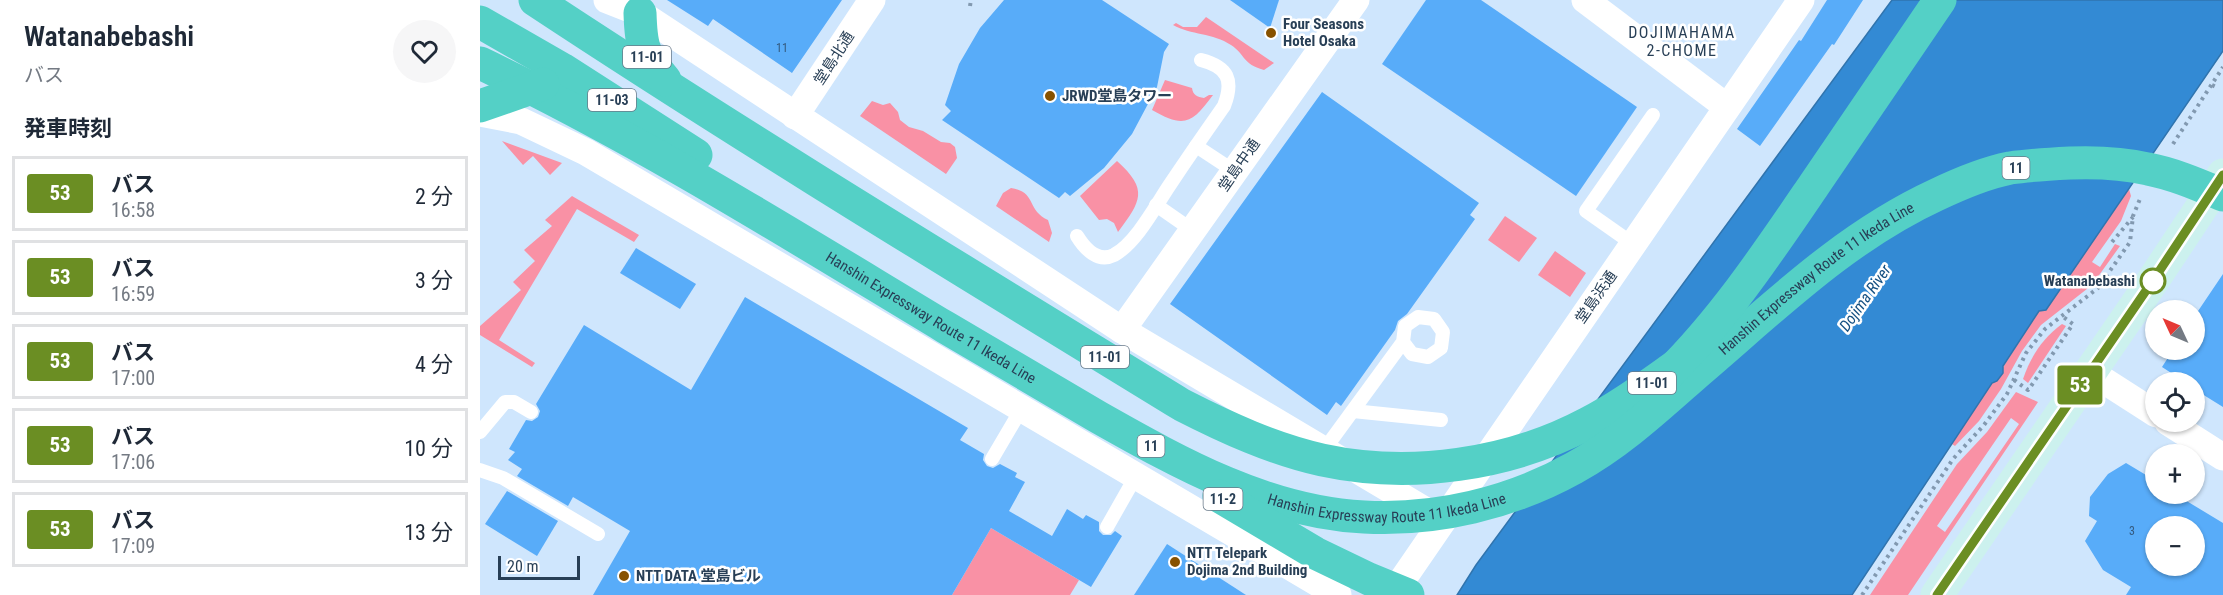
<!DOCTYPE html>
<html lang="ja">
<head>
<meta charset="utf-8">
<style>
	body { margin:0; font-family:"Roboto Condensed","Noto Sans JP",sans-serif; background:#f6f6f7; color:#1f2937; height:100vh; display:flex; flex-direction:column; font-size:22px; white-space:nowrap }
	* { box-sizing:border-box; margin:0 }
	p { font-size:20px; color:#747a83 }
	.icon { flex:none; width:33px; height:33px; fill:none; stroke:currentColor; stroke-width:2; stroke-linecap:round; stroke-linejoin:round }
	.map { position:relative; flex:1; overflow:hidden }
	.details { display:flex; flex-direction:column; background:#fff; width:480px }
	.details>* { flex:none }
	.badge { padding:0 12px; border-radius:4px; font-size:21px; line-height:39px }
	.needle { width:39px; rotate:314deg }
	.controls { position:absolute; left:1665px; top:300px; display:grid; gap:12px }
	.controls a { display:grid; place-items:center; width:60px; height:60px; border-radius:50%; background:#fff; box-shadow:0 2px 4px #0004; font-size:30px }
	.scale { position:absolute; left:18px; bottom:15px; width:82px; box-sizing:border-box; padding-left:6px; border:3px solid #283f56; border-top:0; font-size:16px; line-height:21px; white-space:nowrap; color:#283f56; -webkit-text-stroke:4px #fff; paint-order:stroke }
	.map>.badge { position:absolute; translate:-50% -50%; box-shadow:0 0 0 3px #fff }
	h2 { padding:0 24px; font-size:22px; line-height:54px }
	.round { display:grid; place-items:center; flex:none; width:63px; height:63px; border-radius:32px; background:#f6f6f7 }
	.headline { display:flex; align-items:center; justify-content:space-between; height:102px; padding:0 24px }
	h1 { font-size:28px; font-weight:600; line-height:45px }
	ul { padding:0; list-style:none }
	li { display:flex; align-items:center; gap:18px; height:75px; margin:0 12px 9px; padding:0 12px; border:3px solid #e0e1e3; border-radius:0px }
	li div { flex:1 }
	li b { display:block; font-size:22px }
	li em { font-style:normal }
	li .badge { min-width:66px; font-weight:700; text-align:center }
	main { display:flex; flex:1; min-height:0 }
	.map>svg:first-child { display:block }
	.green { fill:#f991a5; fill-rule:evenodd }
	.water { fill:#338ad4; stroke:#3074ae; stroke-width:1.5 }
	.building { fill:#58acf9; fill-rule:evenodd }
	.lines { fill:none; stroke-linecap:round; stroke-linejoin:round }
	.path { stroke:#8299b0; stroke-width:4; stroke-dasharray:3 4.5; stroke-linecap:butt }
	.lane { stroke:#fff; stroke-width:14 }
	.street { stroke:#fff; stroke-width:27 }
	.secondary { stroke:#ccf1ee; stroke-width:33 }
	.highway { stroke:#54d0c6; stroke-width:33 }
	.line-casing { stroke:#fff; stroke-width:14 }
	.line { stroke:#6b8e23; stroke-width:9 }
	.poi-dot { fill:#875200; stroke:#fff; stroke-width:2 }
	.stop-dot { fill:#fff; stroke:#6b8e23; stroke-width:3 }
	.labels { text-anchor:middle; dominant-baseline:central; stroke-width:5; stroke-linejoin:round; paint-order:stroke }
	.number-label { font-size:12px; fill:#345a7f }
	.shield { fill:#fff; stroke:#687989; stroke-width:1.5 }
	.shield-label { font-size:14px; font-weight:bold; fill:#283f56 }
	.poi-label { font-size:15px; font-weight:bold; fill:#283f56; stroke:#fff; text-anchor:start }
	.street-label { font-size:15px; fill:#283f56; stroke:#fff }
	.stop-label { font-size:15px; font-weight:bold; fill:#283f56; stroke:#fff; text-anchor:end }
	.neighbourhood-label { font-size:16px; letter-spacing:1.5px; fill:#283f56; stroke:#fff }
	.water-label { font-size:16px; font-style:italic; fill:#155183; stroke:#fff }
</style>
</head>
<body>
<main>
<section class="details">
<div class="headline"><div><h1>Watanabebashi</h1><p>バス</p></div><a class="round"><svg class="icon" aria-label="heart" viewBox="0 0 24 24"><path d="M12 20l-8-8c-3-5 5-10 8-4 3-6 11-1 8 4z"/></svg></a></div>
<h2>発車時刻</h2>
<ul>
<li><span class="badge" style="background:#6b8e23;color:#fff">53</span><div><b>バス</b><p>16:58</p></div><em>2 分</em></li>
<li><span class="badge" style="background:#6b8e23;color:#fff">53</span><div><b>バス</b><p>16:59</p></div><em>3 分</em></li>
<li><span class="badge" style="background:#6b8e23;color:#fff">53</span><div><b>バス</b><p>17:00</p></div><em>4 分</em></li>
<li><span class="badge" style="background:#6b8e23;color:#fff">53</span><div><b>バス</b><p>17:06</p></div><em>10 分</em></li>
<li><span class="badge" style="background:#6b8e23;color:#fff">53</span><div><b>バス</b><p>17:09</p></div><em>13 分</em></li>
</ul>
</section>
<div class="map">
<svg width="1743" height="595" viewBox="0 0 1743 595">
	<rect width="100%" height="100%" fill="#cfe6fd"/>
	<!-- green -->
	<g class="green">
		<path d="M726,17L794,63L784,70C762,64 766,55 751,45C733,33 711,35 693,25L696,23L703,27H717Z"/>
		<path d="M685,80L712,88C713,95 717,97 724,98L729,95H733C712,123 705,129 672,110Z"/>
		<polygon points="392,101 403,105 410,103 418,112 420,120 429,127 443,131 461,142 470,143 475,147 477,158 466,174 380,116"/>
		<polygon points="22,141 82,163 70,175 53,156 43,165"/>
		<path d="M637,161C669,190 661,201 638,232L634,223L627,219L619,220L600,196Z"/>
		<path d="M531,188C557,192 546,210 568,220L572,233L569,242L516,206L523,193Z"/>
		<polygon points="1649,189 1651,196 1641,221 1612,262 1620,267 1635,244 1640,246 1612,285 1561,325 1542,351 1521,389 1499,421 1475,446 1472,444 1512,383 1517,381 1523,367 1559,311 1566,310"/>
		<polygon points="92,196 159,235 154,242 97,209 19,340 55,363 52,367 0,335 0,326 41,290 33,282 55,261 44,250 72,226 65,220"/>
		<polygon points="1025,216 1057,238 1039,262 1008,240"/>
		<polygon points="1075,251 1106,273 1090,297 1058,275"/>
		<path d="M1582,324L1586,326L1548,383L1543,379C1551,356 1562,339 1582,324Z"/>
		<path d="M1536,392L1558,402L1428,595H1390L1477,464L1507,432ZM1531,418L1539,424L1465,532L1457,526Z"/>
		<polygon points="511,528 599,580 590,595 472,595"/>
	</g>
	<!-- water -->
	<polygon class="water" points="1412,0 1743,0 1743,51 1566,310 1559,311 1523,366 1523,373 1517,381 1512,383 1372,595 977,595 996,565"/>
	<!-- building -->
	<g class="building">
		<polygon points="187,0 362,0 312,73 233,19 228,26"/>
		<polygon points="524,0 622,0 689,44 684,52 677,87 652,134 624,168 590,196 585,192 579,198 462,120 471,111 465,105 479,64 500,28"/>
		<polygon points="750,0 799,0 790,28"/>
		<polygon points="946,0 1001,0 1157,107 1096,196 902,64"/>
		<polygon points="1347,0 1383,0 1354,45 1352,44 1280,146 1257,129 1319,40 1321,41"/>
		<polygon points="842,92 999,203 990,215 995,219 927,314 918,321 915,330 861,406 856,402 847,415 690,304"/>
		<polygon points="156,248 216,284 200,309 140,273"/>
		<polygon points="1743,274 1743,407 1714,389 1714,382 1705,382 1682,367 1693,350 1714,350 1714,317"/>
		<polygon points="265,297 488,428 480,440 504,454 503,460 507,466 513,468 520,464 537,473 535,477 545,482 529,511 572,536 587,509 603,519 606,515 619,522 619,531 623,535 631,535 635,531 642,536 611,587 511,528 472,595 113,595 150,531 93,497 88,506 37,476 42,469 28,460 35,452 29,449 46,420 52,421 58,417 60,411 56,404 104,325 211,390"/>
		<path d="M1646,463L1676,481V494H1695L1743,523V595H1646L1651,587L1623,570L1605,541L1617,521L1609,516L1610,497L1628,474ZM1676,526H1714V566H1676Z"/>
		<polygon points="27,491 78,521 57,556 5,524"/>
		<polygon points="687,544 766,595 654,595"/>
	</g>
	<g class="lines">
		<!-- path -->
		<g class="path">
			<polyline points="490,6 491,0"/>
			<polyline points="1732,85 1738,88"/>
			<polyline points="1693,144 1743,67"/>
			<polyline points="1632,242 1653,217"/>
			<polyline points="1534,380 1548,390 1551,386 1593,324 1582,316"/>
			<polyline points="1382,595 1473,459 1504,425 1527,394 1546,353 1565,329 1618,288 1650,242 1653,216 1660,199"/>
		</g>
		<!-- lane -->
		<g class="lane">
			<polyline points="716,146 754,171"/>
			<polyline points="676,205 712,230"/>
			<path d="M597,236C605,249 618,263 634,255C656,243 675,207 689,186C707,159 725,133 744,106C754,80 748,67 721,60"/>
			<polyline points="1153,244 1106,211 1173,115"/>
			<polyline points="873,411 961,420"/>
			<polyline points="0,432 25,402 34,402 51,412"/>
			<polyline points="844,450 923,342 925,326 938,317 954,319 963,332 961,348 948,357 932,354 923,342"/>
			<polyline points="512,459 542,408"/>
			<polyline points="0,470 23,478 118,534"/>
			<polyline points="627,527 656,476"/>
		</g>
		<!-- street -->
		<g class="street">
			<polyline points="127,0 160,13 642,330 958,518"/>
			<polyline points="1105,0 1247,107"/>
			<polyline points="0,113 41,121 106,152 858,595"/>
			<polyline points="315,116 392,0"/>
			<polyline points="642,330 876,0"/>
			<polyline points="1609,371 1676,414"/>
			<polyline points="1688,422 1743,457"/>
			<polyline points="912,595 1321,0"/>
		</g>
		<!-- secondary -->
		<polyline class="secondary" points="1457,595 1674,279 1743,175"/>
		<!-- highway -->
		<g class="highway">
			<path d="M55,0C267,140 485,272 702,405C747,428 793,449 842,460C930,479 1029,465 1108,423C1141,406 1170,384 1200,363"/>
			<path d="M160,13C161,47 163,54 185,80"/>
			<polyline points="0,22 82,69 216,155"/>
			<path id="s1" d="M0,63C161,140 312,235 465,327C516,357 567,387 618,417C701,464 787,512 884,517C956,521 1031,503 1094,468C1140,443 1179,406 1219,371C1294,307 1365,237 1456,195C1479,184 1505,173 1530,168C1550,165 1570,164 1590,163C1616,162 1642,163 1668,169C1694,174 1719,185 1743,195"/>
			<polyline points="0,106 63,84"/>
			<path d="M1186,376C1243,320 1289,251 1334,185C1376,123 1418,62 1460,0"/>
			<polyline points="739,496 835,553 889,579 928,595"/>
		</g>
	</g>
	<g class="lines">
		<defs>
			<polyline id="line" points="1457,595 1674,279 1743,175"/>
		</defs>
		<!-- line casing -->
		<use href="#line" class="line-casing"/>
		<!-- line -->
		<use href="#line" class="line"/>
	</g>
	<!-- markers -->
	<g class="poi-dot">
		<circle cx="791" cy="33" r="6"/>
		<circle cx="570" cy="96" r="6"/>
		<circle cx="695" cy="562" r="6"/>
		<circle cx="144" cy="576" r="6"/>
	</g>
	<circle class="stop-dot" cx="1673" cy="281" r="12"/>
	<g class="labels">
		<!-- number labels -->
		<g class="number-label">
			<text x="302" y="48">11</text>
			<text x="1652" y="531">3</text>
		</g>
		<!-- shield labels -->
		<g class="shield">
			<rect x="143" y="46" width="48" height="22" rx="4.5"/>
			<rect x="108" y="89" width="48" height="22" rx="4.5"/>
			<rect x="1522.5" y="157" width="27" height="22" rx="4.5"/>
			<rect x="601" y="346" width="48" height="22" rx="4.5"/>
			<rect x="1148" y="372" width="48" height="22" rx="4.5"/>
			<rect x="657.5" y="435" width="27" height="22" rx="4.5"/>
			<rect x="723.5" y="488" width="39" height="22" rx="4.5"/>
		</g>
		<g class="shield-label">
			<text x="167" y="57">11-01</text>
			<text x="132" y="100">11-03</text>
			<text x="1536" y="168">11</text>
			<text x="625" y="357">11-01</text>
			<text x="1172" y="383">11-01</text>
			<text x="671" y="446">11</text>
			<text x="743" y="499">11-2</text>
		</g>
		<!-- poi labels -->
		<g class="poi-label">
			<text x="803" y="24">Four Seasons<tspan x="803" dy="17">Hotel Osaka</tspan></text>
			<text x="582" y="96">JRWD堂島タワー</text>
			<text x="707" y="553">NTT Telepark<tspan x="707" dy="17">Dojima 2nd Building</tspan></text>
			<text x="156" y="576">NTT DATA 堂島ビル</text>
		</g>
		<!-- street labels -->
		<g class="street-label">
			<text transform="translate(354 58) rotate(-57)">堂島北通</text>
			<text transform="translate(759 165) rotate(-55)">堂島中通</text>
			<text stroke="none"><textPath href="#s1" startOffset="1526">Hanshin Expressway Route 11 Ikeda Line</textPath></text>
			<text transform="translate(1116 297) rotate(-55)">堂島浜通</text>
			<text stroke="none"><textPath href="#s1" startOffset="518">Hanshin Expressway Route 11 Ikeda Line</textPath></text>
			<text stroke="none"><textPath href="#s1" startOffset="1022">Hanshin Expressway Route 11 Ikeda Line</textPath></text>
		</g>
		<!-- stop labels -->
		<g class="stop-label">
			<text x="1655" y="281">Watanabebashi</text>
		</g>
		<!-- neighbourhood labels -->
		<g class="neighbourhood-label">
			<text x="1202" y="32">DOJIMAHAMA<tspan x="1202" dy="18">2-CHOME</tspan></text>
		</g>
		<!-- water labels -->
		<g class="water-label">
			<text transform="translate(1385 298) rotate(-55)">Dojima River</text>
		</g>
	</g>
</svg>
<div class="controls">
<a><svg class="needle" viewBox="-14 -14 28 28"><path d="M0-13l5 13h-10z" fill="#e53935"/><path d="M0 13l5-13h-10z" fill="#747a83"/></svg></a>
<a><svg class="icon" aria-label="locate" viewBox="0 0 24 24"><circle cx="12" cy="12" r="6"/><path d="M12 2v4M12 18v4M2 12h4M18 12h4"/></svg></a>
<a>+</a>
<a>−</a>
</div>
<div class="scale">20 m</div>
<b class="badge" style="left:1600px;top:385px;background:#6b8e23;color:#fff">53</b>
</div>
</main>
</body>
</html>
